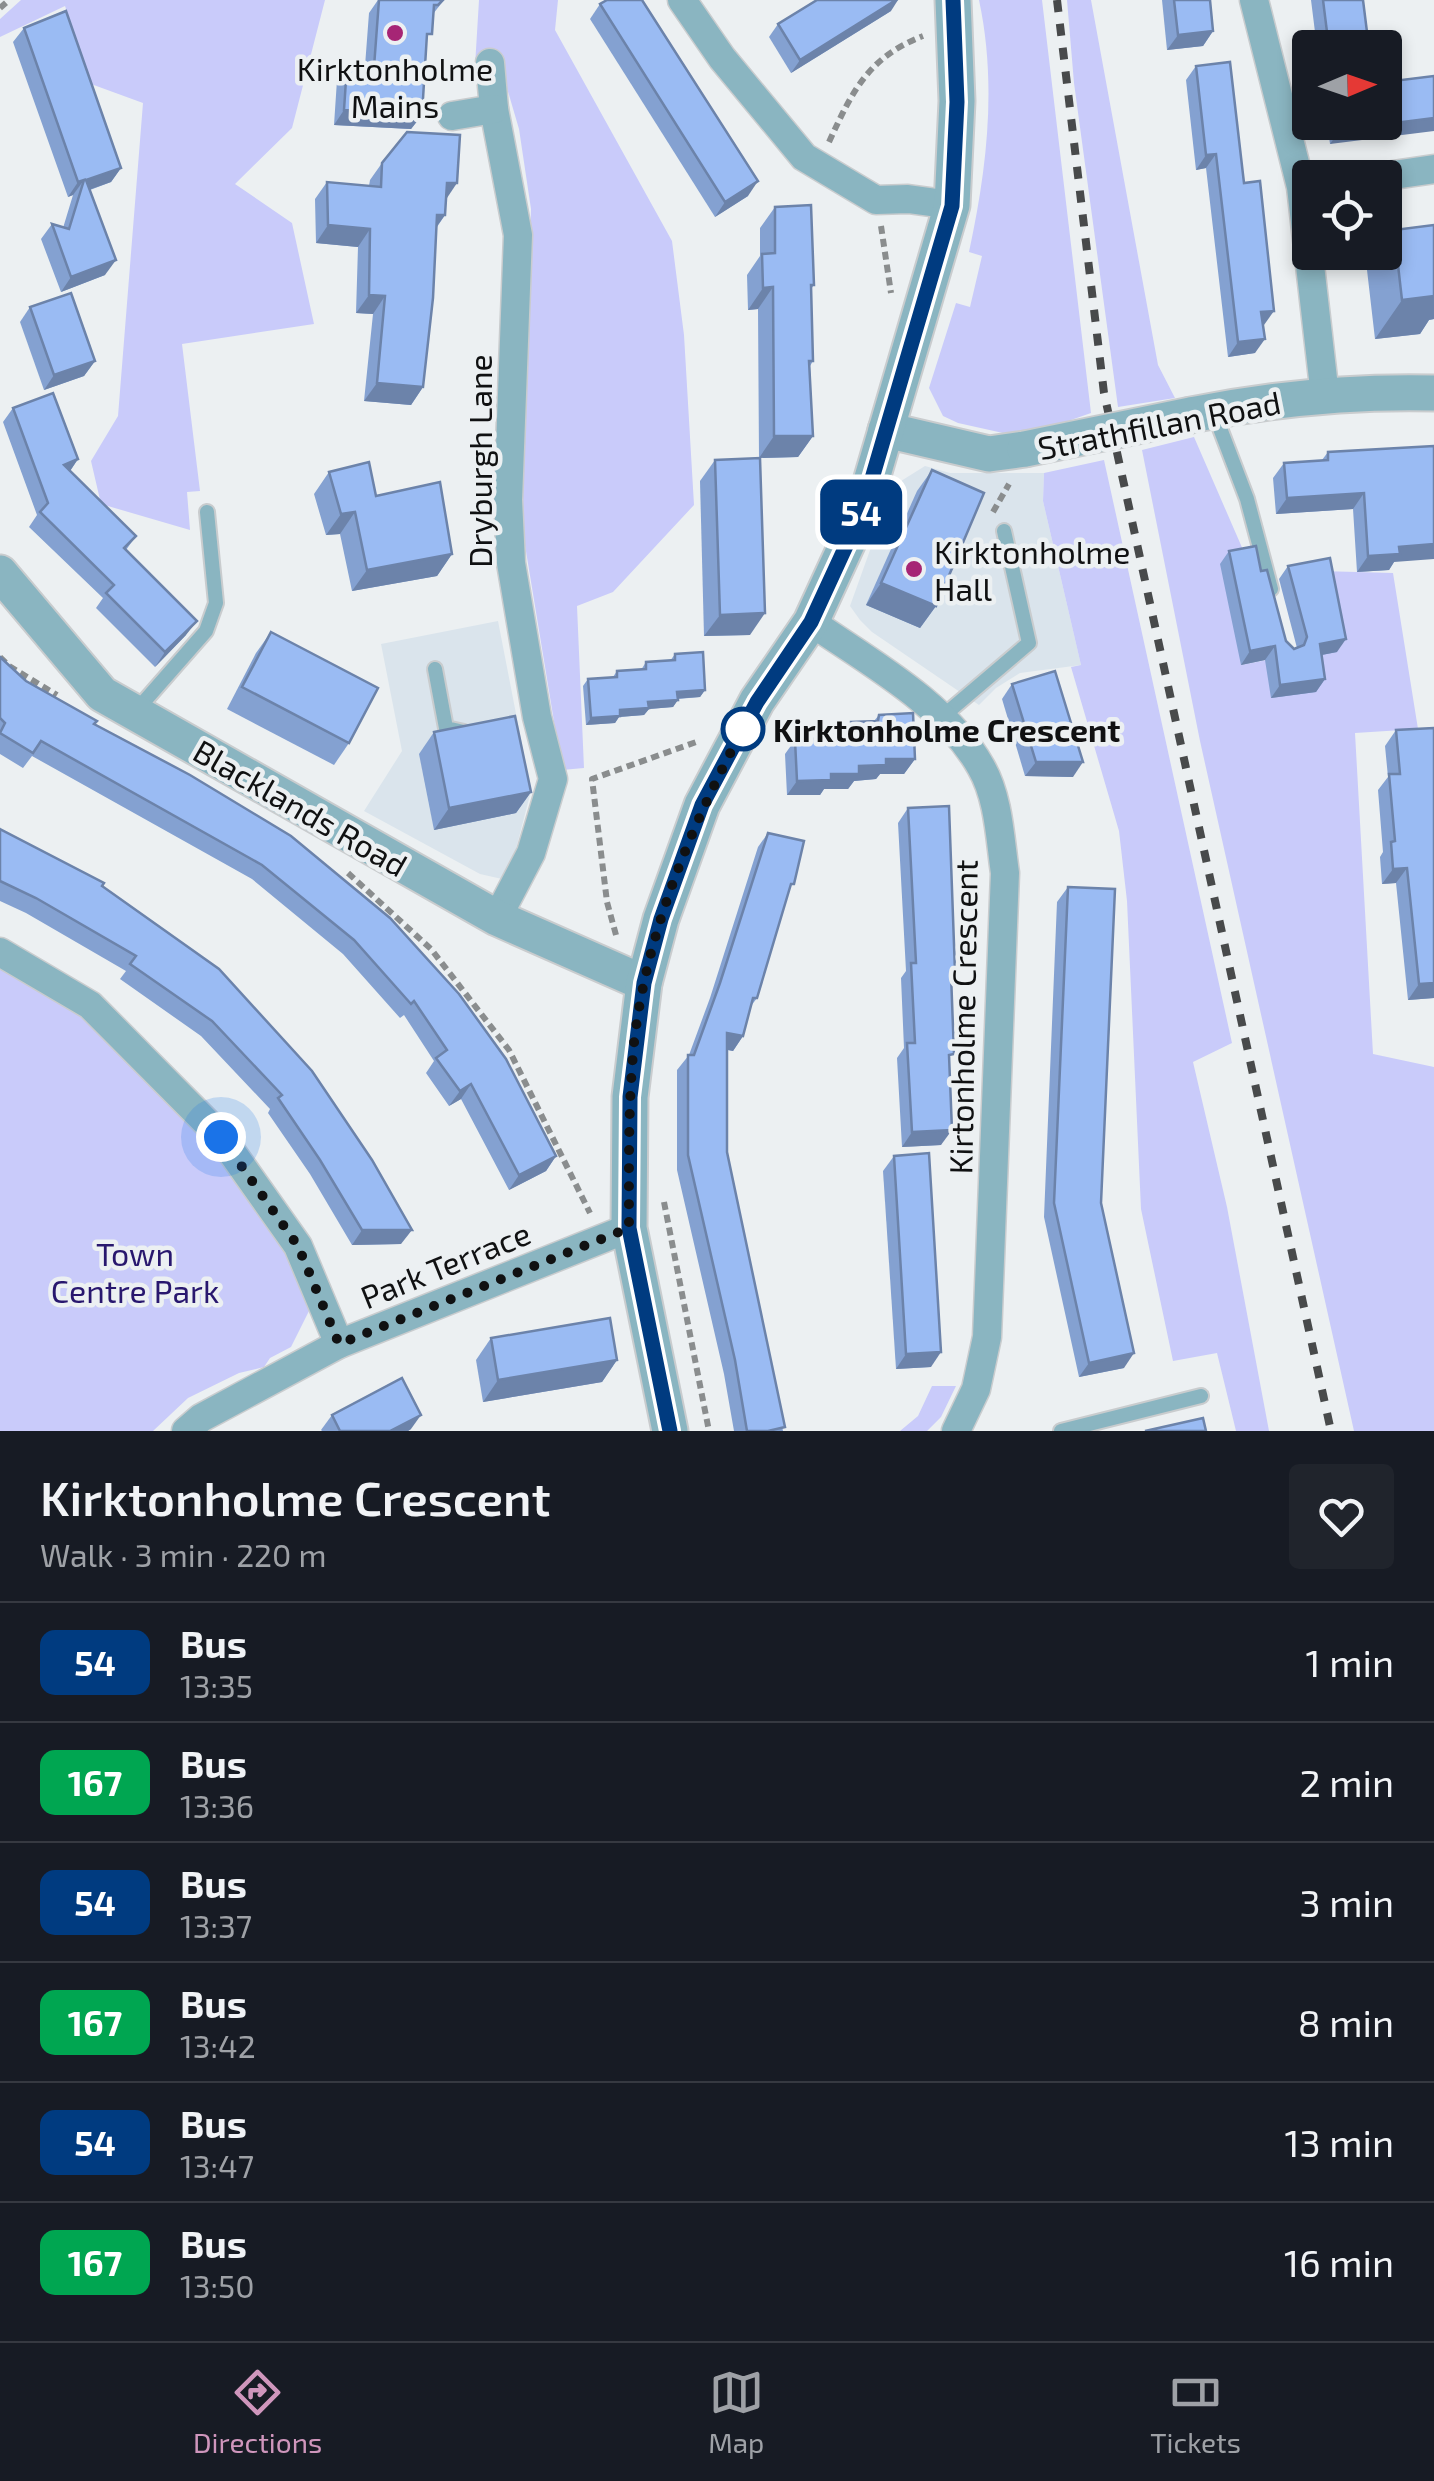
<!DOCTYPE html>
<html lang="en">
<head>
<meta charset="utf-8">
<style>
	body { margin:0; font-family:"Exo 2",sans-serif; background:#20242c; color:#f1f3f6; height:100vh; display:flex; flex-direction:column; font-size:38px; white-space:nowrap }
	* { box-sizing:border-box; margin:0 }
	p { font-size:32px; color:#9ea1a6 }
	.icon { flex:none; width:55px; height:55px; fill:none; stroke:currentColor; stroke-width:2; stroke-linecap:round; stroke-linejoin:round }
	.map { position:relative; height:1431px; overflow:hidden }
	.panel { display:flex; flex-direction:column; background:#171b24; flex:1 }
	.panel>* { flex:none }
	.badge { padding:0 20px; border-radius:15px; font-size:35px; line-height:65px }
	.needle { width:65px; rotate:88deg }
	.buttons { position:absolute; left:1292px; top:30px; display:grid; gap:20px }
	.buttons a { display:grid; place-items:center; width:110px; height:110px; border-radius:10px; background:#171b24; box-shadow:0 5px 15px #0003; font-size:50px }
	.you { position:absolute; width:50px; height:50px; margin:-25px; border:8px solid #fff; border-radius:50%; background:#1a73e8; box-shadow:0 0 0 15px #1a73e833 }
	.map>.badge { position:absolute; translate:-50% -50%; box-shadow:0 0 0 5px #fff }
	.round { display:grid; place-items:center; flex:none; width:105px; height:105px; border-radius:10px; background:#20242c }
	.head { display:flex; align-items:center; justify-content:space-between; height:170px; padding:0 40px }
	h1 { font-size:48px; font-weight:600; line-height:75px }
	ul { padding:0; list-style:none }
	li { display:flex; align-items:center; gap:30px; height:120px; padding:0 40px; border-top:2px solid #363941 }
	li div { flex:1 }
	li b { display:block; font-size:38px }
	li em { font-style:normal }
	li .badge { min-width:110px; font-weight:700; text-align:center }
	.menu { display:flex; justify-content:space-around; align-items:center; height:140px; border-top:2px solid #363941; background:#171b24; font-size:28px; color:#9ea1a6 }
	.menu a { display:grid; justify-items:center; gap:5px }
	.menu .current { color:#cf96bc }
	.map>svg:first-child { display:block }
	.built { fill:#dae4ec }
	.green { fill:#c9cbfa }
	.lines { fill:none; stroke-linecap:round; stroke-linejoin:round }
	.service-casing { stroke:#c9ccce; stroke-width:18 }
	.minor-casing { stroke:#c9ccce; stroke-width:31 }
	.tertiary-casing { stroke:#c9ccce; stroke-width:39 }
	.path { stroke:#8a8d8e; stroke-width:6; stroke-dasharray:8 5; stroke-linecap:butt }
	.service { stroke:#8ab5c1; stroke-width:14 }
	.minor { stroke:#8ab5c1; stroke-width:28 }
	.tertiary { stroke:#8ab5c1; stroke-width:35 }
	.rail { stroke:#484a4b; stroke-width:8; stroke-dasharray:12 12; stroke-linecap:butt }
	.tertiary-bridge-casing { stroke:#c9ccce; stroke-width:39; stroke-linecap:butt }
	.tertiary-bridge { stroke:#8ab5c1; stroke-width:35 }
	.wall { fill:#84a1d1 }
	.shaded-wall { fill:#6c83aa }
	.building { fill:#9abbf3; stroke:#6c83aa; stroke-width:2.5 }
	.line-casing { stroke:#fff; stroke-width:22 }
	.line { stroke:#003b80; stroke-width:15 }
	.walk { stroke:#101112; stroke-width:10; stroke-dasharray:0 18 }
	.poi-dot { fill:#a62575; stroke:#ecf0f2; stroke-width:4 }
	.stop-dot { fill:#fff; stroke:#003b80; stroke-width:5 }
	.labels { text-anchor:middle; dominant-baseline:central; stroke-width:9; stroke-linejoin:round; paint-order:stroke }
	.poi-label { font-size:32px; fill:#101112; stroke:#ecf0f2 }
	.street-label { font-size:32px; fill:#101112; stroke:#ecf0f2 }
	.stop-label { font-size:32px; font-weight:bold; fill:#101112; stroke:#ecf0f2; text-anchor:start }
	.park-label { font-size:32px; fill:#28176e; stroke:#ecf0f2 }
</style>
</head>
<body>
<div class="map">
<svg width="1434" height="1431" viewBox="0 0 1434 1431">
	<rect width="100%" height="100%" fill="#ecf0f2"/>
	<!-- built -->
	<g class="built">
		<polygon points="925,466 950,473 1044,473 1043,501 1081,665 1020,673 996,688 979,705 872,632 860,620 850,606 893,486"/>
		<polygon points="498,621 531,791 516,849 502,879 480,874 364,811 402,751 381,644"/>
	</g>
	<!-- green -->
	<g class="green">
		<polygon points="21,0 325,0 292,128 235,184 292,223 314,324 182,344 200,491 187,492 190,530 101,504 91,461 118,416 143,103 91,84 65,6 0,37 0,19"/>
		<polygon points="479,0 558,0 555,30 672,241 684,335 694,505 613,592 577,606 584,768 562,770 522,527 531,209 519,129 499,61 475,66"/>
		<path d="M979,0H1042L1091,413L1051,427L1003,433L958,423L943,416L929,388L956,303L970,307L982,256L969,252C987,169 997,84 979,0Z"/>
		<polygon points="1067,0 1091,0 1158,365 1175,398 1118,407 1074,83"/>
		<polygon points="1194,437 1247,559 1241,665 1267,660 1316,692 1320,571 1393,573 1418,729 1355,733 1373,1054 1434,1067 1434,1431 1354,1431 1200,741 1142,450"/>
		<polygon points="1104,460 1232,1043 1193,1062 1227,1207 1269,1431 1236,1431 1217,1353 1173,1361 1141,1209 1127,901 1119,831 1071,667 1081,665 1043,501 1044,473"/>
		<polygon points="0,965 90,1021 213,1145 284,1249 309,1311 291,1347 270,1358 264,1367 239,1373 188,1398 153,1431 0,1431"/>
		<polygon points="932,1386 956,1386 941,1417 927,1431 900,1431 918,1416"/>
	</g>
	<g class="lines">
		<defs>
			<g id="service">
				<polyline points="1213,410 1247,499 1271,589"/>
				<polyline points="435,669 446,728 464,732"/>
				<polyline points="135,712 206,631 216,603 207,512"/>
				<polyline points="942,717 1029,643 1004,531"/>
				<polyline points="1061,1431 1201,1396"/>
			</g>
			<g id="minor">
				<polyline points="682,0 722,58 804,157 876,200 908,199 952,205"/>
				<polyline points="1254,0 1301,187 1325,396"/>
				<polyline points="490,63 494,109 518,235 508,500 511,563 537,717 553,779 531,853 497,918"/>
				<polyline points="452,116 494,109"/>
				<polyline points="1373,178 1434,169"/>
				<path d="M811,622C869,662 946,704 981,767C999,798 1000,839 1005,873L987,1337L976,1389L956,1431"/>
				<polyline points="0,952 90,1005 221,1137 298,1246 339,1344"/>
				<polyline points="186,1431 201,1418 339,1344 629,1228"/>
			</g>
			<g id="tertiary">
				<path d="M1191,415C1271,399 1353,391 1434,393"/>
				<polyline points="886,430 989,454 1025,449"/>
				<polyline points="0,573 102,694 497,918 644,983"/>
				<polyline points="670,1431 629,1228 630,1097 644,983 661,919 702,805 757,701 811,622 863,509 952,205 957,101 953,0"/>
			</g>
		</defs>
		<!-- service casing -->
		<use href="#service" class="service-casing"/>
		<!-- minor casing -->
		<use href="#minor" class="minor-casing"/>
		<!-- tertiary casing -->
		<use href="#tertiary" class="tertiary-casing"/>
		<!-- path -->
		<g class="path">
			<polyline points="0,8 9,0"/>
			<path d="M829,142C852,92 868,57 923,36"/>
			<polyline points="881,226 891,293"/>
			<polyline points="993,512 1009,484"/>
			<polyline points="0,657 9,666 57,695"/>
			<polyline points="348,873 431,949 509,1050 590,1213"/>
			<polyline points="616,935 607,902 592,779 699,741"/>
			<polyline points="664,1202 709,1431"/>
		</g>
		<!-- service -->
		<use href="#service" class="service"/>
		<!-- minor -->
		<use href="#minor" class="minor"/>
		<!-- tertiary -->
		<use href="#tertiary" class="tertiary"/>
		<!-- rail -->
		<polyline class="rail" points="1057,0 1104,393 1331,1431"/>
		<defs>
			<polyline id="tertiary-bridge" points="1025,449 1191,415"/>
		</defs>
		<!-- tertiary-bridge casing -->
		<use href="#tertiary-bridge" class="tertiary-bridge-casing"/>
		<!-- tertiary-bridge -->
		<use href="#tertiary-bridge" class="tertiary-bridge"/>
	</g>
	<!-- wall -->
	<g class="wall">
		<polygon points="378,0 444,0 433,14 426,42 422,115 411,129 334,125 337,80 347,65 365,66 369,13"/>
		<polygon points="1162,0 1210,0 1213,31 1203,46 1167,50"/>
		<polygon points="1311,0 1363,0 1369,48 1317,48"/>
		<polygon points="600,4 748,196 715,217 590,19"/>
		<polygon points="891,11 791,73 769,37 778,24"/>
		<polygon points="24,28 121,168 111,182 90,190 105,275 61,292 41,239 52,224 63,228 73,195 68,197 13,42"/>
		<polygon points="1196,66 1244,183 1264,325 1263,325 1255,353 1228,357 1206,168 1196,170 1186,80"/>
		<polygon points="1327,122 1385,122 1330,144"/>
		<polygon points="382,163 446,200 445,215 437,227 423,387 411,405 364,401 373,314 356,313 358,247 316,243 315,199 327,182 369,186 370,180"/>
		<polygon points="775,207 814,285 811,289 813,361 810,366 813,436 798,457 759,458 758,309 748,310 747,275 760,256 760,228"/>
		<polygon points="1434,225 1434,319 1429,320 1420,334 1375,339 1367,270 1379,252 1385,252 1385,243 1394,230"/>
		<polygon points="30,307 95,361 84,376 44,390 20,322"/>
		<polygon points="13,408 78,459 70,471 136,536 126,550 186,635 155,667 96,608 103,598 29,527 37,515 3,422"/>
		<polygon points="1434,446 1394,562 1389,570 1357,572 1353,509 1276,514 1273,478 1284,463 1322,460 1328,452"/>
		<polygon points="715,460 750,635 704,636 700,481"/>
		<polygon points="932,470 936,606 920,628 866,605 917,491"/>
		<polygon points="329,472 376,496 452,554 437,576 352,591 340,534 326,535 314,494"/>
		<polygon points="1229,551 1261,571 1286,641 1294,649 1297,648 1279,579 1288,566 1337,652 1322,655 1325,679 1316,692 1271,698 1265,660 1241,665 1220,564"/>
		<polygon points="271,632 349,743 334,765 227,709 256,653"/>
		<polygon points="675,654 705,690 700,697 678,699 673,707 649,709 644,715 619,717 615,723 586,725 583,686 588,679 613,677 617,671 641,670 646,662 670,661"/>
		<polygon points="0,657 26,681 94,724 291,836 556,1156 546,1171 509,1190 461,1099 449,1106 426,1073 434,1061 404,1015 400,1018 343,954 252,879 32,756 23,768 0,754"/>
		<polygon points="1012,684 1073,777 1025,776 1002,699"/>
		<polygon points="879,715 915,759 904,774 880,774 876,779 854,781 848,789 824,789 820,795 787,795 785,754 795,740 818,738 824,730 846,729 851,722 874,721"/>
		<polygon points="1434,728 1434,998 1408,1000 1396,883 1382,884 1380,857 1383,852 1378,790 1388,777 1385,746 1396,730"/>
		<polygon points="434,732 531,792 516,813 434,830 419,754"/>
		<polygon points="908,808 952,978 950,1060 941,1145 902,1147 897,1058 904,1048 901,978 906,971 898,823"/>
		<polygon points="0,829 102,886 219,969 401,1244 352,1245 310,1174 268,1113 270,1109 201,1036 120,979 126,971 26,913 0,901"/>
		<polygon points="768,833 789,891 757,998 751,1006 743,1036 733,1051 727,1050 727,1152 783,1431 734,1431 724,1374 677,1170 677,1070 689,1055 710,998 758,847"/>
		<polygon points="1068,887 1101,1203 1124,1368 1079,1377 1044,1217 1057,902"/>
		<polygon points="894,1156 931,1367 896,1369 883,1171"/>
		<polygon points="491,1338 617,1360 602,1382 483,1402 476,1360"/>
		<polygon points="332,1415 411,1429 408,1431 322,1431 321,1430"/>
	</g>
	<!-- shaded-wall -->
	<g class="shaded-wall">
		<polygon points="896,0 898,0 891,11 791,73 800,60"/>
		<polygon points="1213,31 1203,46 1167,50 1178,35"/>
		<polygon points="344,110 422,115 411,129 334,125"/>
		<polygon points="1434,118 1434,131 1330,144 1340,130"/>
		<polygon points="1216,154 1206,168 1196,170 1206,155"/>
		<polygon points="121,168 111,182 80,193 86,180"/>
		<polygon points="84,180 73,195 68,197 78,182"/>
		<polygon points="758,181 748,196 715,217 725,202"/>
		<polygon points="447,183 457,183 445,201"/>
		<polygon points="437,215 445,215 432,233"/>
		<polygon points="328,225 370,229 358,247 316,243"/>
		<polygon points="116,260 105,275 61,292 71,277"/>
		<polygon points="773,287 758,309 748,310 763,288"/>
		<polygon points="369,295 385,296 373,314 356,313"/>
		<polygon points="1434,296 1434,319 1429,320 1420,334 1375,339 1402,300"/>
		<polygon points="1274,311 1264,325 1251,326 1261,312"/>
		<polygon points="1265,339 1255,353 1228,357 1238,342"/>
		<polygon points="95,361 84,376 44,390 54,375"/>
		<polygon points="377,383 423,387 411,405 364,401"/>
		<polygon points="774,436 813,436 798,457 759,458"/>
		<polygon points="78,459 68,474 64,465"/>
		<polygon points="1364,493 1353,509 1276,514 1287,498"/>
		<polygon points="355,512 340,534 326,535 341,514"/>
		<polygon points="1434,544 1434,559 1394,562 1389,570 1357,572 1368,556 1399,547"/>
		<polygon points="452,554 437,576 352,591 367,570"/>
		<polygon points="881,583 936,606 920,628 866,605"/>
		<polygon points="765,613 750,635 704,636 720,615"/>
		<polygon points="197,621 186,635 155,667 165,652"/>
		<polygon points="1346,639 1337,652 1311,657 1320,644"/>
		<polygon points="1275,646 1265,660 1241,665 1250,651"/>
		<polygon points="1325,679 1316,692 1271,698 1280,685"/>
		<polygon points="705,690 700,697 672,699 677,692"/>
		<polygon points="678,700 673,707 649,709 644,715 619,717 615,723 586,725 591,718 648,702"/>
		<polygon points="886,759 915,759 904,774 880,774 876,779 854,781 848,789 824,789 820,795 787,795 797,781 831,774"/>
		<polygon points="1036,762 1083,762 1073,777 1025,776"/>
		<polygon points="531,792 516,813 434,830 449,808"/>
		<polygon points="1407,868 1396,883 1382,884 1393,869"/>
		<polygon points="1434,983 1434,998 1408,1000 1419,984"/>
		<polygon points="727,1033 743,1036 733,1051 716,1047"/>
		<polygon points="471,1084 461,1099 449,1106 460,1091"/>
		<polygon points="952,1130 941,1145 902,1147 912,1132"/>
		<polygon points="556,1156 546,1171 509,1190 519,1175"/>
		<polygon points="362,1230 412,1230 401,1244 352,1245"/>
		<polygon points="941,1352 931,1367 896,1369 906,1354"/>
		<polygon points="1134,1353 1124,1368 1079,1377 1089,1363"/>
		<polygon points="617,1360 602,1382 483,1402 498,1380"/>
		<polygon points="421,1415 411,1429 408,1431 390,1431"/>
	</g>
	<!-- building -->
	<g class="building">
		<polygon points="379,0 443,0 438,5 434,5 432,34 427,34 422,115 344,110 347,65 374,67"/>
		<polygon points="607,0 642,0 758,181 725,202 600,4"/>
		<polygon points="817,0 896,0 800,60 778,24"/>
		<polygon points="1174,0 1210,0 1213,31 1178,35"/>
		<polygon points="1323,0 1363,0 1369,48 1329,48"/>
		<polygon points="66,11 121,168 86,180 116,260 71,277 52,224 69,229 84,180 78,182 24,28"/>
		<polygon points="1230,62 1244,183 1260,181 1274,311 1261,312 1265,339 1238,342 1216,154 1206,155 1196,66"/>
		<polygon points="1434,76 1434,118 1340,130 1339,122 1385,122 1385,82"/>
		<polygon points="407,132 460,135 457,183 447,183 445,215 437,215 433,298 423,387 377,383 385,296 369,295 370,229 328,225 327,182 381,187 382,163"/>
		<polygon points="811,205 814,285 811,285 813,361 809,361 813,436 774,436 773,287 763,288 762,254 775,253 775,207"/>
		<polygon points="1434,225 1434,296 1402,300 1394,230"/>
		<polygon points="71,293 95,361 54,375 30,307"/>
		<polygon points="53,393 78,459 64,465 136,536 124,548 197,621 165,652 106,593 114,585 40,512 48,503 13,408"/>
		<polygon points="1434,446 1434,544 1399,547 1400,554 1368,556 1364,493 1287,498 1284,463 1328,460 1328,452"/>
		<polygon points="760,458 765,613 720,615 715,460"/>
		<polygon points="369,462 376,496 440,482 452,554 367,570 355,512 341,514 329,472"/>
		<polygon points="932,470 984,493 936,606 881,583"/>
		<polygon points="1256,546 1261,571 1267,570 1286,641 1294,649 1304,645 1307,637 1288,566 1330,558 1346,639 1320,644 1325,679 1280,685 1275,646 1250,651 1229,551"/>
		<polygon points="271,632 378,688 349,743 242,687"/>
		<polygon points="703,652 705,690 677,692 678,700 648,702 649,708 620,710 620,716 591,718 588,679 617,677 617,671 646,669 646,662 675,660 675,654"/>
		<polygon points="0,657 26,681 97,721 94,724 190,775 291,836 390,918 459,994 506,1059 556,1156 519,1175 471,1084 460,1091 436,1058 447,1050 414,1001 411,1004 354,940 262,865 41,741 33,753 0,733 5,723 0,718"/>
		<polygon points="1055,671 1083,762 1036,762 1012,684"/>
		<polygon points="913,713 915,759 886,759 886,765 859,766 859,774 831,774 831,780 797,781 795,740 824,738 824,730 851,729 851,722 878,721 879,715"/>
		<polygon points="515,716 531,792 449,808 434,732"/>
		<polygon points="1434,728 1434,983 1419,984 1407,868 1393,869 1391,842 1395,841 1389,774 1400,774 1396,730"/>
		<polygon points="949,806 955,972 951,974 954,1054 949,1055 952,1130 912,1132 907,1043 915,1043 911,963 916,963 908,808"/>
		<polygon points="0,829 104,883 102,886 219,969 312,1071 372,1160 412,1230 362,1230 320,1160 278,1098 282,1095 212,1021 130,964 136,956 36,898 0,881"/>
		<polygon points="768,833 804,841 794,884 791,884 757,998 753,998 743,1036 727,1033 727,1152 785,1427 768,1431 747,1431 735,1360 688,1155 688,1055 694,1055 720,983"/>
		<polygon points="1068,887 1115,889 1101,1203 1134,1353 1089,1363 1054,1203"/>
		<polygon points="929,1153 941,1352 906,1354 894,1156"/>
		<polygon points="610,1318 617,1360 498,1380 491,1338"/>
		<polygon points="402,1378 421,1415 390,1431 340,1431 332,1415"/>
		<polygon points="1203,1418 1206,1431 1145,1431"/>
	</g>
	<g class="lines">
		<defs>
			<polyline id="line" points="670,1431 629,1228 630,1097 644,983 661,919 702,805 757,702 811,622 863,509 952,206 957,102 953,0"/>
		</defs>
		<!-- line casing -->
		<use href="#line" class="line-casing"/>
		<!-- line -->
		<use href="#line" class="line"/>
		<!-- walk -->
		<path class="walk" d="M221,1137L298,1246L339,1344L629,1228C629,1167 628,1105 634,1043C647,930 692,824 745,725L743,729"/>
	</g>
	<!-- markers -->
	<g class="poi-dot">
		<circle cx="395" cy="33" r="10"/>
		<circle cx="914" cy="569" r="10"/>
	</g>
	<circle class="stop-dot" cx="743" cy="729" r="20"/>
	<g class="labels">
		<!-- poi labels -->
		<g class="poi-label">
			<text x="395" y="68">Kirktonholme<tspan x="395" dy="37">Mains</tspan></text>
			<text x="934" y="551" text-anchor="start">Kirktonholme<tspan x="934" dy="37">Hall</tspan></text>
		</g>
		<!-- street labels -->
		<g class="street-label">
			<text transform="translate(1159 424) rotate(-11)">Strathfillan Road</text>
			<text transform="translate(479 461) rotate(-90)">Dryburgh Lane</text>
			<text transform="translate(301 807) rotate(30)">Blacklands Road</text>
			<text transform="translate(962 1017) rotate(-89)">Kirtonholme Crescent</text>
			<text transform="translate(445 1264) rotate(-22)">Park Terrace</text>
		</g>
		<!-- stop labels -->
		<g class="stop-label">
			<text x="773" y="729">Kirktonholme Crescent</text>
		</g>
		<!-- park labels -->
		<g class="park-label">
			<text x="135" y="1253">Town<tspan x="135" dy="37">Centre Park</tspan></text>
		</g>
	</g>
</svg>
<div class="buttons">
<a><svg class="needle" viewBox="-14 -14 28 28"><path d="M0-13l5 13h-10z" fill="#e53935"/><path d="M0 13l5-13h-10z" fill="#9ea1a6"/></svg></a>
<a><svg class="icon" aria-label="locate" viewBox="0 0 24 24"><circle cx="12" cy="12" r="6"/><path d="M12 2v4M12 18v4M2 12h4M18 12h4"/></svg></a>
</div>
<div class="you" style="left:221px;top:1137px"></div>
<b class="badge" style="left:861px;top:512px;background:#003b80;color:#fff">54</b>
</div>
<section class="panel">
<div class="head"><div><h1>Kirktonholme Crescent</h1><p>Walk · 3 min · 220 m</p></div><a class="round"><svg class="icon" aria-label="heart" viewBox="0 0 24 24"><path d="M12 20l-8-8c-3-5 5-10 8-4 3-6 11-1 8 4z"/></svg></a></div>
<ul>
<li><span class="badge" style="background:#003b80;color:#fff">54</span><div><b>Bus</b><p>13:35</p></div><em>1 min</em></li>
<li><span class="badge" style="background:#00a651;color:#fff">167</span><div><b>Bus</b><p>13:36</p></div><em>2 min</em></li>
<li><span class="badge" style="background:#003b80;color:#fff">54</span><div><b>Bus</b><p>13:37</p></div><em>3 min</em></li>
<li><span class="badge" style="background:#00a651;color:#fff">167</span><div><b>Bus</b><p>13:42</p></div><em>8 min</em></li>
<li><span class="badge" style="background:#003b80;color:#fff">54</span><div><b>Bus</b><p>13:47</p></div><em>13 min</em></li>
<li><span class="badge" style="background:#00a651;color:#fff">167</span><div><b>Bus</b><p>13:50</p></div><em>16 min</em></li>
</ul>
</section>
<nav class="menu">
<a class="current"><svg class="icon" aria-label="directions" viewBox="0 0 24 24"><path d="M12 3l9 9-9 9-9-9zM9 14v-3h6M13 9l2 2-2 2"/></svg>Directions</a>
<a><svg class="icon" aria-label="map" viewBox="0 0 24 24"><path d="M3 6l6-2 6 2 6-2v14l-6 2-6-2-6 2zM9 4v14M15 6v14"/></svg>Map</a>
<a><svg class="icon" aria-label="tickets" viewBox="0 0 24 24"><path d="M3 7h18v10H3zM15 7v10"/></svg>Tickets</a>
</nav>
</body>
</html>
